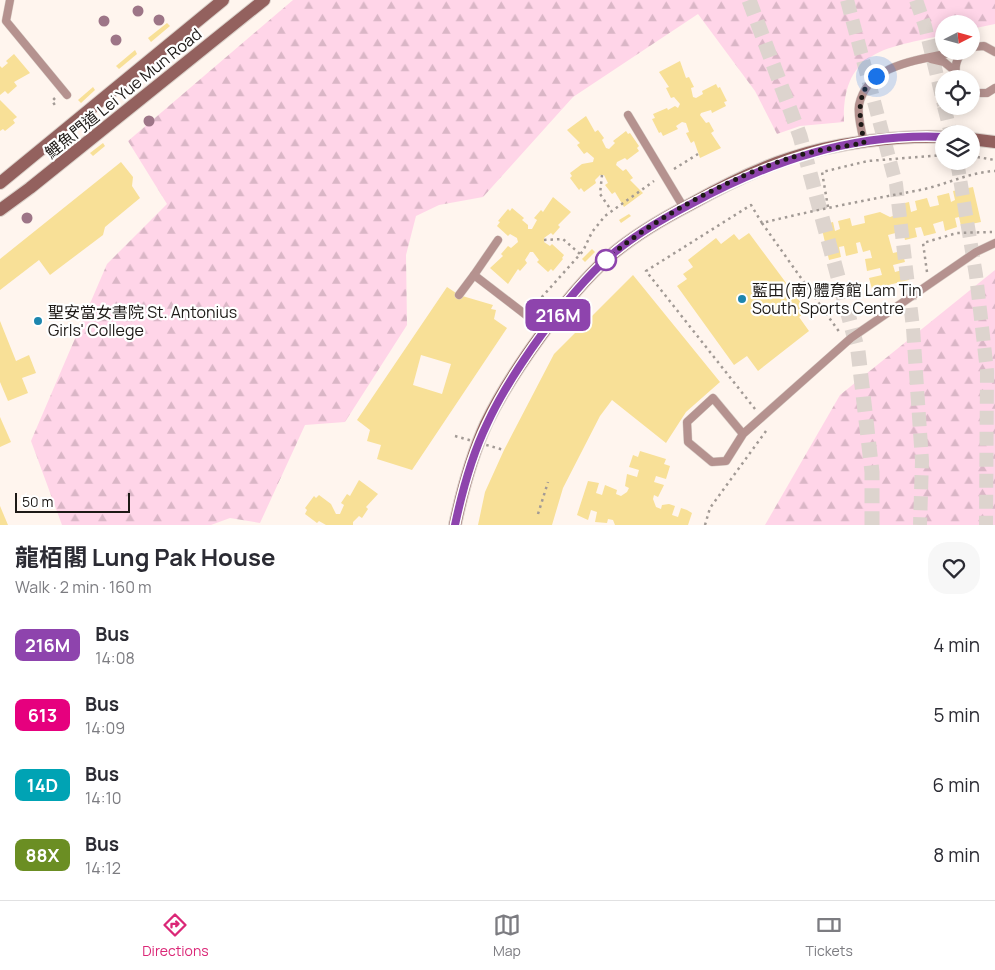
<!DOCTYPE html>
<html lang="en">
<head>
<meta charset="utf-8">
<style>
	body { margin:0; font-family:Manrope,"Noto Sans TC",sans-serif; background:#f7f7f7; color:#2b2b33; height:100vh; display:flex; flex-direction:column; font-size:19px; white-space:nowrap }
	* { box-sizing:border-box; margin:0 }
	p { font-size:16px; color:#7c7c81 }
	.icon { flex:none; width:28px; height:28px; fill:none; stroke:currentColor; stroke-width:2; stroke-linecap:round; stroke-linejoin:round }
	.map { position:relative; height:525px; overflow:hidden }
	.side { display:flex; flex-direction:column; background:#fff; flex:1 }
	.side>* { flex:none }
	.badge { padding:0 10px; border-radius:8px; font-size:18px; line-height:32px }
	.needle { width:32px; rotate:84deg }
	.buttons { position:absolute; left:935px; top:15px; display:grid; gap:10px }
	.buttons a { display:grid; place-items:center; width:45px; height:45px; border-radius:50%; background:#fff; box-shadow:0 2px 12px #0003; font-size:25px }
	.scale { position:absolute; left:15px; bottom:12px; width:115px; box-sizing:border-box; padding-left:5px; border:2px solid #1d1916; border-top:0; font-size:14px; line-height:18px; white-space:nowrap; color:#1d1916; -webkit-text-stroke:4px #fff; paint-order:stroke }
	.you { position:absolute; width:25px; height:25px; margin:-12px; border:4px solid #fff; border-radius:50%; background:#1a73e8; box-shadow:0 0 0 8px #1a73e833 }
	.map>.badge { position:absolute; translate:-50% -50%; box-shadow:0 0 0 2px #fff }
	.round { display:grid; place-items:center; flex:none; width:52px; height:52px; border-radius:20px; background:#f7f7f7 }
	.overview { display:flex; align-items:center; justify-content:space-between; height:85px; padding:0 15px }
	h1 { font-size:24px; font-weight:700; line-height:38px }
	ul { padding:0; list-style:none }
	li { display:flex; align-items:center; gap:15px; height:70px; padding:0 15px }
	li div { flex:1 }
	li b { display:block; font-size:19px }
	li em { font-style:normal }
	li .badge { min-width:55px; font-weight:700; text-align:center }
	.menu { display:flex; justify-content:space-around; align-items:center; height:70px; border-top:1px solid #e1e1e2; background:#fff; font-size:14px; color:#7c7c81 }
	.menu a { display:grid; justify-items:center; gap:2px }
	.menu .current { color:#db2777 }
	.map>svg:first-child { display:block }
	.forest { fill:url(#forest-firs) }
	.building { fill:#f8e097; fill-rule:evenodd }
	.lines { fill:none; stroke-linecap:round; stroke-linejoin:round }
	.trunk-tunnel { stroke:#ddd4ce; stroke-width:14; stroke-dasharray:14 7; stroke-linecap:butt }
	.motorway-tunnel { stroke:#ddd4ce; stroke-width:15; stroke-dasharray:15 8; stroke-linecap:butt }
	.service-casing { stroke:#dbd2cb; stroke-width:9 }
	.secondary-casing { stroke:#dbd2cb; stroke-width:14 }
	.path { stroke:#a29a95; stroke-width:2.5; stroke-dasharray:2.5 4; stroke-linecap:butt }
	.service { stroke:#b5928f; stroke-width:8 }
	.secondary { stroke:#93615e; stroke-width:12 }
	.path-bridge { stroke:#a29a95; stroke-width:2.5; stroke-dasharray:2.5 4; stroke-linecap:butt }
	.tree { fill:#9d7587 }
	.line-casing { stroke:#fff; stroke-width:11 }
	.line { stroke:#8e44ad; stroke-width:8 }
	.walk { stroke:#1d1916; stroke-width:5; stroke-dasharray:0 9 }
	.stop-dot { fill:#fff; stroke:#8e44ad; stroke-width:2.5 }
	.poi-dot { fill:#1d86ae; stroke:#fff; stroke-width:2 }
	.labels { text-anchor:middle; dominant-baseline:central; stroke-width:4.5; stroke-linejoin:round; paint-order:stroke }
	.street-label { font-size:16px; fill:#1d1916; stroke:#fff }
	.poi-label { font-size:16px; fill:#1d1916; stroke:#fff; text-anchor:start }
</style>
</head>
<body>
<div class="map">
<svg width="995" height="525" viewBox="0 0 995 525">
	<defs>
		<pattern id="forest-firs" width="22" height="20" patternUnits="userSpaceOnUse" patternTransform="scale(1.25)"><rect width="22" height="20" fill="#ffd5e8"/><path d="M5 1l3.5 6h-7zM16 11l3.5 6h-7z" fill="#dab6c6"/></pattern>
	</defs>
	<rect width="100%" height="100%" fill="#fff5ee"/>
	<!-- forest -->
	<g class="forest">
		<path d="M293,0H995V24L971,29V24H944V35C886,48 842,50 844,122L800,126L777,134L755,91L698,14L573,97L483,197L439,205L416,216L406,255L407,325L345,422L305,425L260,523L230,518L211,525H62L31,441L107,264L167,204L128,141Z"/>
		<polygon points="995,270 995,525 765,525 840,395"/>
	</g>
	<!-- building -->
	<g class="building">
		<polygon points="167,23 170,26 151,42 148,38"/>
		<polygon points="135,50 137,54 119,69 116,66"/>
		<polygon points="14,54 30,73 14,82 17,86 8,94 5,91 0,95 0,66 2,68 8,63 6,61"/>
		<polygon points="680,61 686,78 689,77 694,87 691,88 693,97 696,98 703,94 702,91 716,84 718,88 720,87 727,101 724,102 726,106 712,113 711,110 701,113 700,115 706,123 709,122 714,131 711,133 721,148 700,158 694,141 691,143 686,133 689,132 686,123 682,122 676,126 678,129 663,136 661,132 659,133 652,119 655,118 653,114 667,108 668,110 675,106 678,108 680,104 674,97 671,98 666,88 669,87 659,72"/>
		<polygon points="93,87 95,90 81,103 78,100"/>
		<polygon points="0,100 17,117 13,120 15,123 5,131 3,129 0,131"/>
		<polygon points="586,116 595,132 598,130 604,138 602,140 606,148 609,149 615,143 613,141 626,131 628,134 630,133 639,146 637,148 639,151 627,160 625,158 617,162 616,165 623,171 626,169 633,178 630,180 643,193 624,207 615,192 612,194 605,185 608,183 604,175 600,175 595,180 596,183 584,192 581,188 579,190 570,178 572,176 570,173 582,164 593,162 594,158 587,152 584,154 577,145 580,143 567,130"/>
		<polygon points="103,143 105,146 93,156 90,153"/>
		<polygon points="121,162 133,177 132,186 140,198 105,227 103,235 50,275 39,260 0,290 0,259"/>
		<polygon points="973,187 981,222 961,226 959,217 955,218 957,227 945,231 943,221 933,224 936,233 924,236 921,227 915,228 917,237 905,240 903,231 888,235 893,253 902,251 905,262 893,265 895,272 906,269 909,280 872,289 869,278 882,275 880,268 867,271 865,259 872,258 870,250 863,252 860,242 856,243 858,253 846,256 844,246 839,247 841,257 829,260 821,225 833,222 835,231 840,229 838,221 850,218 852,226 865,223 864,216 880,212 890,217 899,214 897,205 909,202 911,212 917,210 915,201 927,198 930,207 939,205 937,196 949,193 951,202 955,200 953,191"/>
		<polygon points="553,197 571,212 558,225 560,227 553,235 551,233 544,238 544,242 550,246 552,244 564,255 562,258 563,259 553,271 551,269 548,272 537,262 539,260 533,252 530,252 525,260 527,263 520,271 518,269 508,284 490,268 503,256 501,254 508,246 511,248 518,242 517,238 510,234 508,236 497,226 500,222 498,221 508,209 510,211 512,208 524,218 522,220 528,225 528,229 532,229 537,220 534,218 541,210 543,212"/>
		<polygon points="629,214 631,216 621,223 619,220"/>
		<polygon points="749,233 807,311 799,317 809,331 758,371 747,356 734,365 677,286 687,279 683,274 693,267 688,260 716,238 721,244 734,234 739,240"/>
		<polygon points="592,249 595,252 585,262 582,259"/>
		<polygon points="633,275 720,382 686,412 666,443 612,400 600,416 563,488 552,525 478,525 485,492 504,450 554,354"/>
		<path d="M447,287L459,295L493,305L491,309L496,310L494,319L507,328L412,470L377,459L381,445L367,441L370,430L357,420ZM421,355L451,364L442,394L413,385Z"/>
		<polygon points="0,321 16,361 29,355 36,373 22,378 28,393 8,401 0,382"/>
		<polygon points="0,417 11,442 0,447"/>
		<polygon points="640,451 666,459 664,464 670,466 666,479 656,476 654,482 664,485 658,497 654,495 653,499 656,507 661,509 662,505 669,504 675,506 672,515 678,517 681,508 687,510 692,513 688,525 615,525 613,520 608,519 607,523 595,522 597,512 591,510 588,520 577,515 588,481 599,483 596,493 602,495 605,485 617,490 616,494 621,496 627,492 629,488 625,486 627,474 637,477 639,470 629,467 633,455 638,457"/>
		<polygon points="359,480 378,494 366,507 368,509 362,518 359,516 353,522 353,525 326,525 319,521 317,523 305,514 307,510 305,508 314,496 316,498 319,495 331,504 336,514 340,514 344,505 341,503 347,494 350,496"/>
		<polygon points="0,506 8,525 0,525"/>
	</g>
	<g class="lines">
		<!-- trunk-tunnel -->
		<g class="trunk-tunnel">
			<polyline points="847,0 896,184 913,328 922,461 920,525"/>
			<polyline points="916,0 925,26 944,105"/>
			<polyline points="944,106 951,134"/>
			<polyline points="957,161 976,275 987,371 986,525"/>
		</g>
		<!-- motorway-tunnel -->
		<polyline class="motorway-tunnel" points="749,0 800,136 858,351 872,472 872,525"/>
		<defs>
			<g id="service">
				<polyline points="10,0 6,21 67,95"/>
				<polyline points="971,47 984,46 995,52"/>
				<polyline points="931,59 944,62 955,71"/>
				<path d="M957,79C954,68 956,58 964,51"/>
				<polyline points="971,93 987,93 995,88"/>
				<polyline points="628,115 684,208"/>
				<path d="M864,143C862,131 857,116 859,105C868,62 923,60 958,51"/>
				<polyline points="474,275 498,240"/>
				<polyline points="459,295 474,275 526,315 548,328"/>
				<polyline points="743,434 713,398 687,422 688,442 712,462 726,461 743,434 851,338 976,252 995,243"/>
			</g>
			<g id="secondary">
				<polyline points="971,139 995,142"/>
				<polyline points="0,183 223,0"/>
				<polyline points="0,210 30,188 264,0"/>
				<path d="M455,525C462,492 472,455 486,424C510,374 567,294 609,257C634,235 662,219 691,204C723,186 756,169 791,158C834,143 899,135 944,137"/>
			</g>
		</defs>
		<!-- service casing -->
		<use href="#service" class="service-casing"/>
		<!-- secondary casing -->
		<use href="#secondary" class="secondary-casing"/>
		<!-- path -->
		<g class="path">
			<polyline points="55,98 52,101 57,108"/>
			<polyline points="971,156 995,160"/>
			<polyline points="674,169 698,154"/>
			<polyline points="602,175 600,194 611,210"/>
			<polyline points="828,207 822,172 868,161 944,155"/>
			<polyline points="762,223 840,333"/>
			<polyline points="544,240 563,239 580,254"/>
			<polyline points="927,272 923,243 957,233 992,232"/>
			<polyline points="533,307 583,251 592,232 605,216 654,181"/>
			<path d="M755,409L646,271L751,205L762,223C814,210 867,200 920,190C945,185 970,172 995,171"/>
			<polyline points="538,514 548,482"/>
			<polyline points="705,525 710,508 766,431"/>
		</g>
		<!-- service -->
		<use href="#service" class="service"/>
		<!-- secondary -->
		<use href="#secondary" class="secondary"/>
		<!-- path-bridge -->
		<polyline class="path-bridge" points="455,436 504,450"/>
	</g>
	<!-- trees -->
	<g class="tree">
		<circle cx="138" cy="11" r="5.5"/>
		<circle cx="159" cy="20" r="5.5"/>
		<circle cx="104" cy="21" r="5.5"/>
		<circle cx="116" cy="40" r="5.5"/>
		<circle cx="149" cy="121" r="5.5"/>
		<circle cx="27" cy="218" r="5.5"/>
	</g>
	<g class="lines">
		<defs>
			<path id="line" d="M455,525C462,492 472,455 487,424C510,374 567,294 609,257C634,235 662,219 691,204C770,161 853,133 944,137"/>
		</defs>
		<!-- line casing -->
		<use href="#line" class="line-casing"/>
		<!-- line -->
		<use href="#line" class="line"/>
		<!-- walk -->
		<path class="walk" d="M606,260C649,220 737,174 793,157C816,150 840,147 864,143C860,118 854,94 876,76"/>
	</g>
	<!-- markers -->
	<circle class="stop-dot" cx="606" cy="260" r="10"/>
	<g class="poi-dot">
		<circle cx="742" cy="299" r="5"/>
		<circle cx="38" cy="321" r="5"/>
	</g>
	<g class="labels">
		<!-- street labels -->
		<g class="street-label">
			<text transform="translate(123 93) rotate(-39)">鯉魚門道 Lei Yue Mun Road</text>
		</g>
		<!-- poi labels -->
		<g class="poi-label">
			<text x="752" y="290">藍田(南)體育館 Lam Tin<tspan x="752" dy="18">South Sports Centre</tspan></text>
			<text x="48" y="312">聖安當女書院 St. Antonius<tspan x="48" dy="18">Girls' College</tspan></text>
		</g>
	</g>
</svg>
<div class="buttons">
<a><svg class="needle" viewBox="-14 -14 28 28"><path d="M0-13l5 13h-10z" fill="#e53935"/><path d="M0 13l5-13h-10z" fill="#7c7c81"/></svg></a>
<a><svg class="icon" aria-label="locate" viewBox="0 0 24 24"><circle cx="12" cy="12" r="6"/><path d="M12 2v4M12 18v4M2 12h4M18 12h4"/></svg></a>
<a><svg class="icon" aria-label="layers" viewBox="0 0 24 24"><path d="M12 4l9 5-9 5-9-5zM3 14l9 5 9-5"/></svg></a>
</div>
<div class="scale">50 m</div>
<div class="you" style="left:876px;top:76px"></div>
<b class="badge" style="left:558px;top:315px;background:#8e44ad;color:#fff">216M</b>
</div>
<section class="side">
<div class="overview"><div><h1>龍栢閣 Lung Pak House</h1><p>Walk · 2 min · 160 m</p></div><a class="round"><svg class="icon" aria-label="heart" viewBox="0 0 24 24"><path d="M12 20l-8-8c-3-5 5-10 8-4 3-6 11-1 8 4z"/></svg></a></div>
<ul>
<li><span class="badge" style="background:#8e44ad;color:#fff">216M</span><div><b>Bus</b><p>14:08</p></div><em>4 min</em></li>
<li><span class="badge" style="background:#e6007e;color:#fff">613</span><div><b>Bus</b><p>14:09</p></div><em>5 min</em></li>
<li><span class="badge" style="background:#00a3b4;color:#fff">14D</span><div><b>Bus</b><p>14:10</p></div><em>6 min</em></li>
<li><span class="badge" style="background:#6b8e23;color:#fff">88X</span><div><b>Bus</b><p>14:12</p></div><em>8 min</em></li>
</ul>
</section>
<nav class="menu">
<a class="current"><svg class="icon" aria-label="directions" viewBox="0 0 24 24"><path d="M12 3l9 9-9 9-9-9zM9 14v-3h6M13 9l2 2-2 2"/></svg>Directions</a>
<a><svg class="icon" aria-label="map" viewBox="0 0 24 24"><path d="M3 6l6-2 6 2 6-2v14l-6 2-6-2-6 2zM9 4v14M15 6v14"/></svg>Map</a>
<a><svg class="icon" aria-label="tickets" viewBox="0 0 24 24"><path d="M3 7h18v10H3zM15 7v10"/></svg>Tickets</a>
</nav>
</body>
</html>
